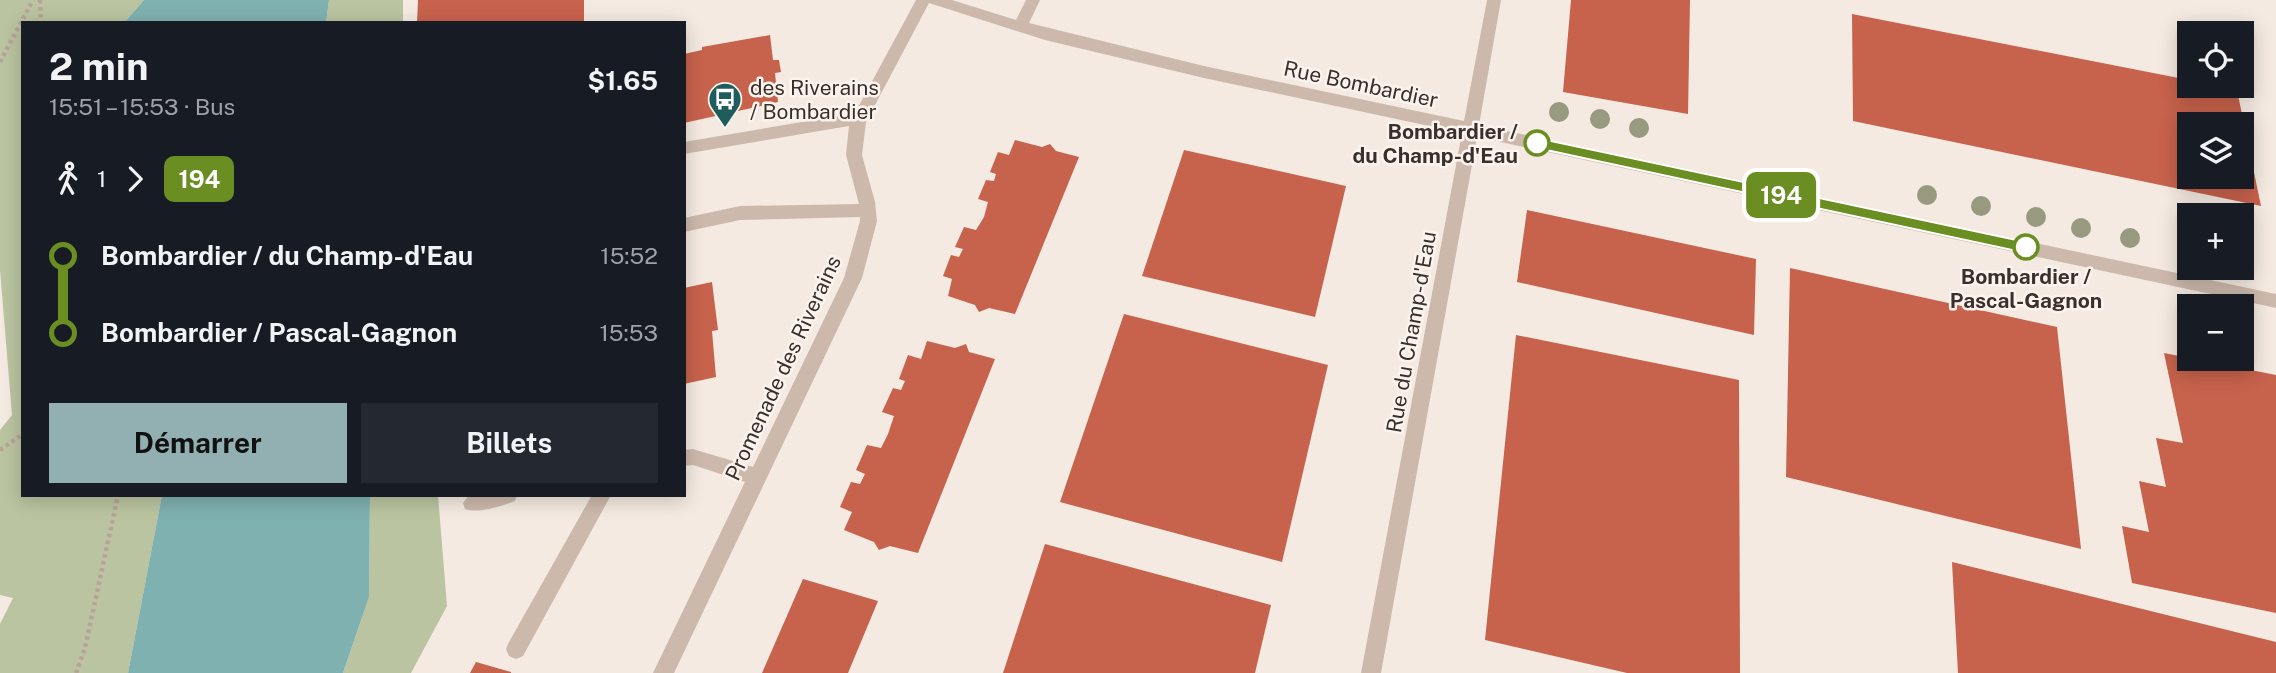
<!DOCTYPE html>
<html lang="fr">
<head>
<meta charset="utf-8">
<style>
	body { margin:0; font-family:"Public Sans",sans-serif; background:#242831; color:#f1f3f6; height:100vh; display:flex; flex-direction:column; font-size:26px; white-space:nowrap }
	* { box-sizing:border-box; margin:0 }
	p { font-size:23px; color:#9ea1a6 }
	.icon { flex:none; width:38px; height:38px; fill:none; stroke:currentColor; stroke-width:2; stroke-linecap:round; stroke-linejoin:round }
	.map { position:relative; flex:1; overflow:hidden }
	.panel { position:absolute; left:21px; top:21px; width:665px; height:476px; display:flex; flex-direction:column; background:#171b24; border-radius:0px; box-shadow:0 4px 18px #0003 }
	.panel>* { flex:none }
	.badge { padding:0 14px; border-radius:10px; font-size:24px; line-height:46px }
	.tools { position:absolute; left:2177px; top:21px; display:grid; gap:14px }
	.tools a { display:grid; place-items:center; width:77px; height:77px; border-radius:0px; background:#171b24; box-shadow:0 4px 18px #0003; font-size:35px }
	.map>.badge { position:absolute; translate:-50% -50%; box-shadow:0 0 0 4px #fff }
	.legs { display:flex; align-items:center; gap:10px; height:77px; padding:0 28px; font-size:23px }
	.legs p { margin-inline-start:auto }
	.summary { display:flex; align-items:center; justify-content:space-between; height:119px; padding:0 28px }
	h1 { font-size:38px; font-weight:700; line-height:52px }
	.cta { display:flex; gap:14px; margin-top:auto; padding:14px 28px }
	.cta a { flex:1; height:80px; border-radius:0px; background:#92b0b1; color:#111; font-size:28px; font-weight:700; line-height:80px; text-align:center }
	.cta a+a { background:#242831; color:#f1f3f6 }
	ul { padding:0 28px; list-style:none }
	li { display:flex; align-items:center; gap:24px; height:77px; font-size:26px }
	li i { display:grid; place-items:center; width:10px; height:100%; margin:0 9px; background:currentColor }
	li i::after { content:''; width:18px; height:18px; margin:-9px; border:5px solid; border-radius:50%; background:#171b24 }
	li p { margin-inline-start:auto }
	li:first-child i { background:linear-gradient(#0000 50%,currentColor 0) }
	li:last-child i { background:linear-gradient(currentColor 50%,#0000 0) }
	.map>svg:first-child { display:block }
	.green { fill:#bac4a0 }
	.water { fill:#7fb1b0 }
	.building { fill:#c7624c; fill-rule:evenodd }
	.lines { fill:none; stroke-linecap:round; stroke-linejoin:round }
	.path { stroke:#b9a396; stroke-width:4.5; stroke-dasharray:3.5 3.5; stroke-linecap:butt }
	.minor { fill:#cdb9ac; fill-rule:evenodd }
	.tree { fill:#989a7f }
	.line-1 { fill:#6b8e23; stroke:#fff; stroke-width:2 }
	.stop-1-dot { fill:#fff; stroke:#6b8e23; stroke-width:3.5 }
	.labels { text-anchor:middle; dominant-baseline:central; stroke-width:5; stroke-linejoin:round; paint-order:stroke }
	.street-label { font-size:21px; fill:#3b2f2b; stroke:#fbf4ee }
	.poi-label { font-size:21px; fill:#3b2f2b; stroke:#fbf4ee; text-anchor:start }
	.stop-label { font-size:21px; font-weight:bold; fill:#3b2f2b; stroke:#fbf4ee; text-anchor:end }
</style>
</head>
<body>
<div class="map">
<svg width="2276" height="673" viewBox="0 0 2276 673">
	<rect width="100%" height="100%" fill="#f4eae1"/>
	<!-- green -->
	<g class="green">
		<polygon points="0,0 144,0 124,23 23,23 23,495 162,495 128,673 0,673 0,624 13,598 0,595 0,430 12,415 0,270"/>
		<polygon points="329,0 403,0 403,23 326,23"/>
		<polygon points="370,495 438,495 447,606 411,673 343,673 369,597"/>
	</g>
	<!-- water -->
	<g class="water">
		<polygon points="144,0 329,0 326,23 124,23"/>
		<polygon points="162,495 370,495 369,597 343,673 128,673"/>
	</g>
	<!-- building -->
	<g class="building">
		<polygon points="418,0 584,0 584,23 417,23"/>
		<polygon points="1571,0 1690,0 1688,114 1563,92"/>
		<path d="M1852,14L2189,80V86L2237,90L2261,206L1853,121ZM2189,124H2242V177H2189Z"/>
		<polygon points="770,35 773,60 779,60 781,72 775,73 778,102 684,123 684,54 702,50 702,47"/>
		<polygon points="1015,140 1042,147 1050,144 1056,151 1079,157 1015,314 989,308 979,312 975,305 948,296 952,279 943,276 951,255 959,257 963,249 955,247 964,227 976,230 984,217 988,202 978,199 986,180 994,181 996,174 990,172 998,152 1009,155"/>
		<polygon points="1184,150 1346,186 1315,317 1142,276"/>
		<polygon points="1527,210 1756,259 1754,335 1517,282"/>
		<polygon points="1790,268 2057,327 2081,549 1786,477"/>
		<polygon points="712,282 718,330 712,331 716,377 684,384 684,288"/>
		<polygon points="1124,314 1328,365 1282,562 1060,502"/>
		<polygon points="1516,335 1739,380 1740,673 1627,673 1485,640"/>
		<polygon points="927,341 955,348 966,344 969,352 995,359 918,553 890,546 879,550 874,542 844,530 852,512 840,507 851,482 860,484 865,474 856,470 867,445 881,448 888,434 894,416 882,412 893,388 901,390 905,381 899,379 908,355 921,359"/>
		<polygon points="2164,353 2276,375 2276,613 2132,583 2122,526 2149,532 2139,481 2166,487 2156,438 2183,443"/>
		<polygon points="1045,544 1271,605 1255,673 1003,673"/>
		<polygon points="1952,562 2276,642 2276,673 1958,673"/>
		<polygon points="803,579 878,601 848,673 762,673"/>
		<polygon points="476,662 511,672 511,673 470,673"/>
	</g>
	<g class="lines">
		<!-- path -->
		<g class="path">
			<polyline points="40,0 41,23"/>
			<polyline points="0,62 33,0"/>
			<polyline points="0,450 23,434"/>
			<polyline points="76,673 85,648 118,495"/>
		</g>
		<!-- minor -->
		<g class="minor">
			<polygon points="916,0 952,0 1016,20 1026,0 1040,0 1029,23 1204,66 1464,121 1487,0 1501,0 1479,125 2276,294 2276,308 1477,137 1381,673 1361,673 1462,133 1204,78 1045,40 929,3 866,122 862,155 875,202 877,221 862,278 674,673 653,673 745,482 693,465 684,466 684,450 693,449 753,467 844,278 860,221 860,217 740,220 684,232 684,218 740,206 859,204 846,155 849,126 684,154 684,142 855,113"/>
			<path d="M469,495H517L515,501C501,506 479,514 465,509L463,503Z"/>
			<polygon points="592,495 611,495 523,656 516,659 509,656 506,649 509,642"/>
		</g>
	</g>
	<!-- trees -->
	<g class="tree">
		<circle cx="1559" cy="112" r="10"/>
		<circle cx="1600" cy="119" r="10"/>
		<circle cx="1639" cy="128" r="10"/>
		<circle cx="1927" cy="195" r="10"/>
		<circle cx="1981" cy="206" r="10"/>
		<circle cx="2036" cy="217" r="10"/>
		<circle cx="2081" cy="228" r="10"/>
		<circle cx="2130" cy="238" r="10"/>
	</g>
	<!-- line-1 -->
	<polygon class="line-1" points="1537,138 2026,242 2032,247 2026,253 1537,148 1531,143"/>
	<!-- icons -->
	<defs>
		<symbol id="bus-pin" viewBox="-11 -11 22 30"><path d="M0 17L-7.5 6A9.5 9.5 0 1 1 7.5 6Z" fill="#1f5d5d" stroke="#fbf4ee"/><path d="M-5-6H5V4H4V6H2V4H-2V6H-4V4H-5ZM-3.5-4V0h7V-4ZM-3.5 1.2v1.5H-2V1.2ZM2 1.2v1.5H3.5V1.2Z" fill="#fff"/></symbol>
	</defs>
	<g fill-rule="evenodd">
		<use href="#bus-pin" x="706" y="80" width="38" height="52"/>
	</g>
	<!-- markers -->
	<g class="stop-1-dot">
		<circle cx="1537" cy="143" r="12"/>
		<circle cx="2026" cy="247" r="12"/>
	</g>
	<g class="labels">
		<!-- street labels -->
		<g class="street-label">
			<text transform="translate(1361 84) rotate(12)">Rue Bombardier</text>
			<text transform="translate(1411 332) rotate(-80)">Rue du Champ-d'Eau</text>
			<text transform="translate(783 368) rotate(-65)">Promenade des Riverains</text>
		</g>
		<!-- poi labels -->
		<g class="poi-label">
			<text x="750" y="87">des Riverains<tspan x="750" dy="24">/ Bombardier</tspan></text>
		</g>
		<!-- stop labels -->
		<g class="stop-label">
			<text x="1518" y="131">Bombardier /<tspan x="1518" dy="24">du Champ-d'Eau</tspan></text>
			<text x="2026" y="276" text-anchor="middle">Bombardier /<tspan x="2026" dy="24">Pascal-Gagnon</tspan></text>
		</g>
	</g>
</svg>
<div class="tools">
<a><svg class="icon" aria-label="locate" viewBox="0 0 24 24"><circle cx="12" cy="12" r="6"/><path d="M12 2v4M12 18v4M2 12h4M18 12h4"/></svg></a>
<a><svg class="icon" aria-label="layers" viewBox="0 0 24 24"><path d="M12 4l9 5-9 5-9-5zM3 14l9 5 9-5"/></svg></a>
<a>+</a>
<a>−</a>
</div>
<b class="badge" style="left:1781px;top:195px;background:#6b8e23;color:#fff">194</b>
<section class="panel">
<div class="summary"><div><h1>2 min</h1><p>15:51 – 15:53 · Bus</p></div><b>$1.65</b></div>
<div class="legs"><svg class="icon" aria-label="walk" viewBox="0 0 24 24"><circle cx="13" cy="4" r="2"/><path d="M13 8l-2 6 4 7M11 14l-3 7M7 12l3-4h3l4 4"/></svg>1<svg class="icon" aria-label="forward" viewBox="0 0 24 24"><path d="M9 5l7 7-7 7"/></svg><b class="badge" style="background:#6b8e23;color:#fff">194</b></div>
<ul>
<li><i style="color:#6b8e23"></i><b>Bombardier / du Champ-d'Eau</b><p>15:52</p></li>
<li><i style="color:#6b8e23"></i><b>Bombardier / Pascal-Gagnon</b><p>15:53</p></li>
</ul>
<div class="cta"><a>Démarrer</a><a>Billets</a></div>
</section>
</div>
</body>
</html>
